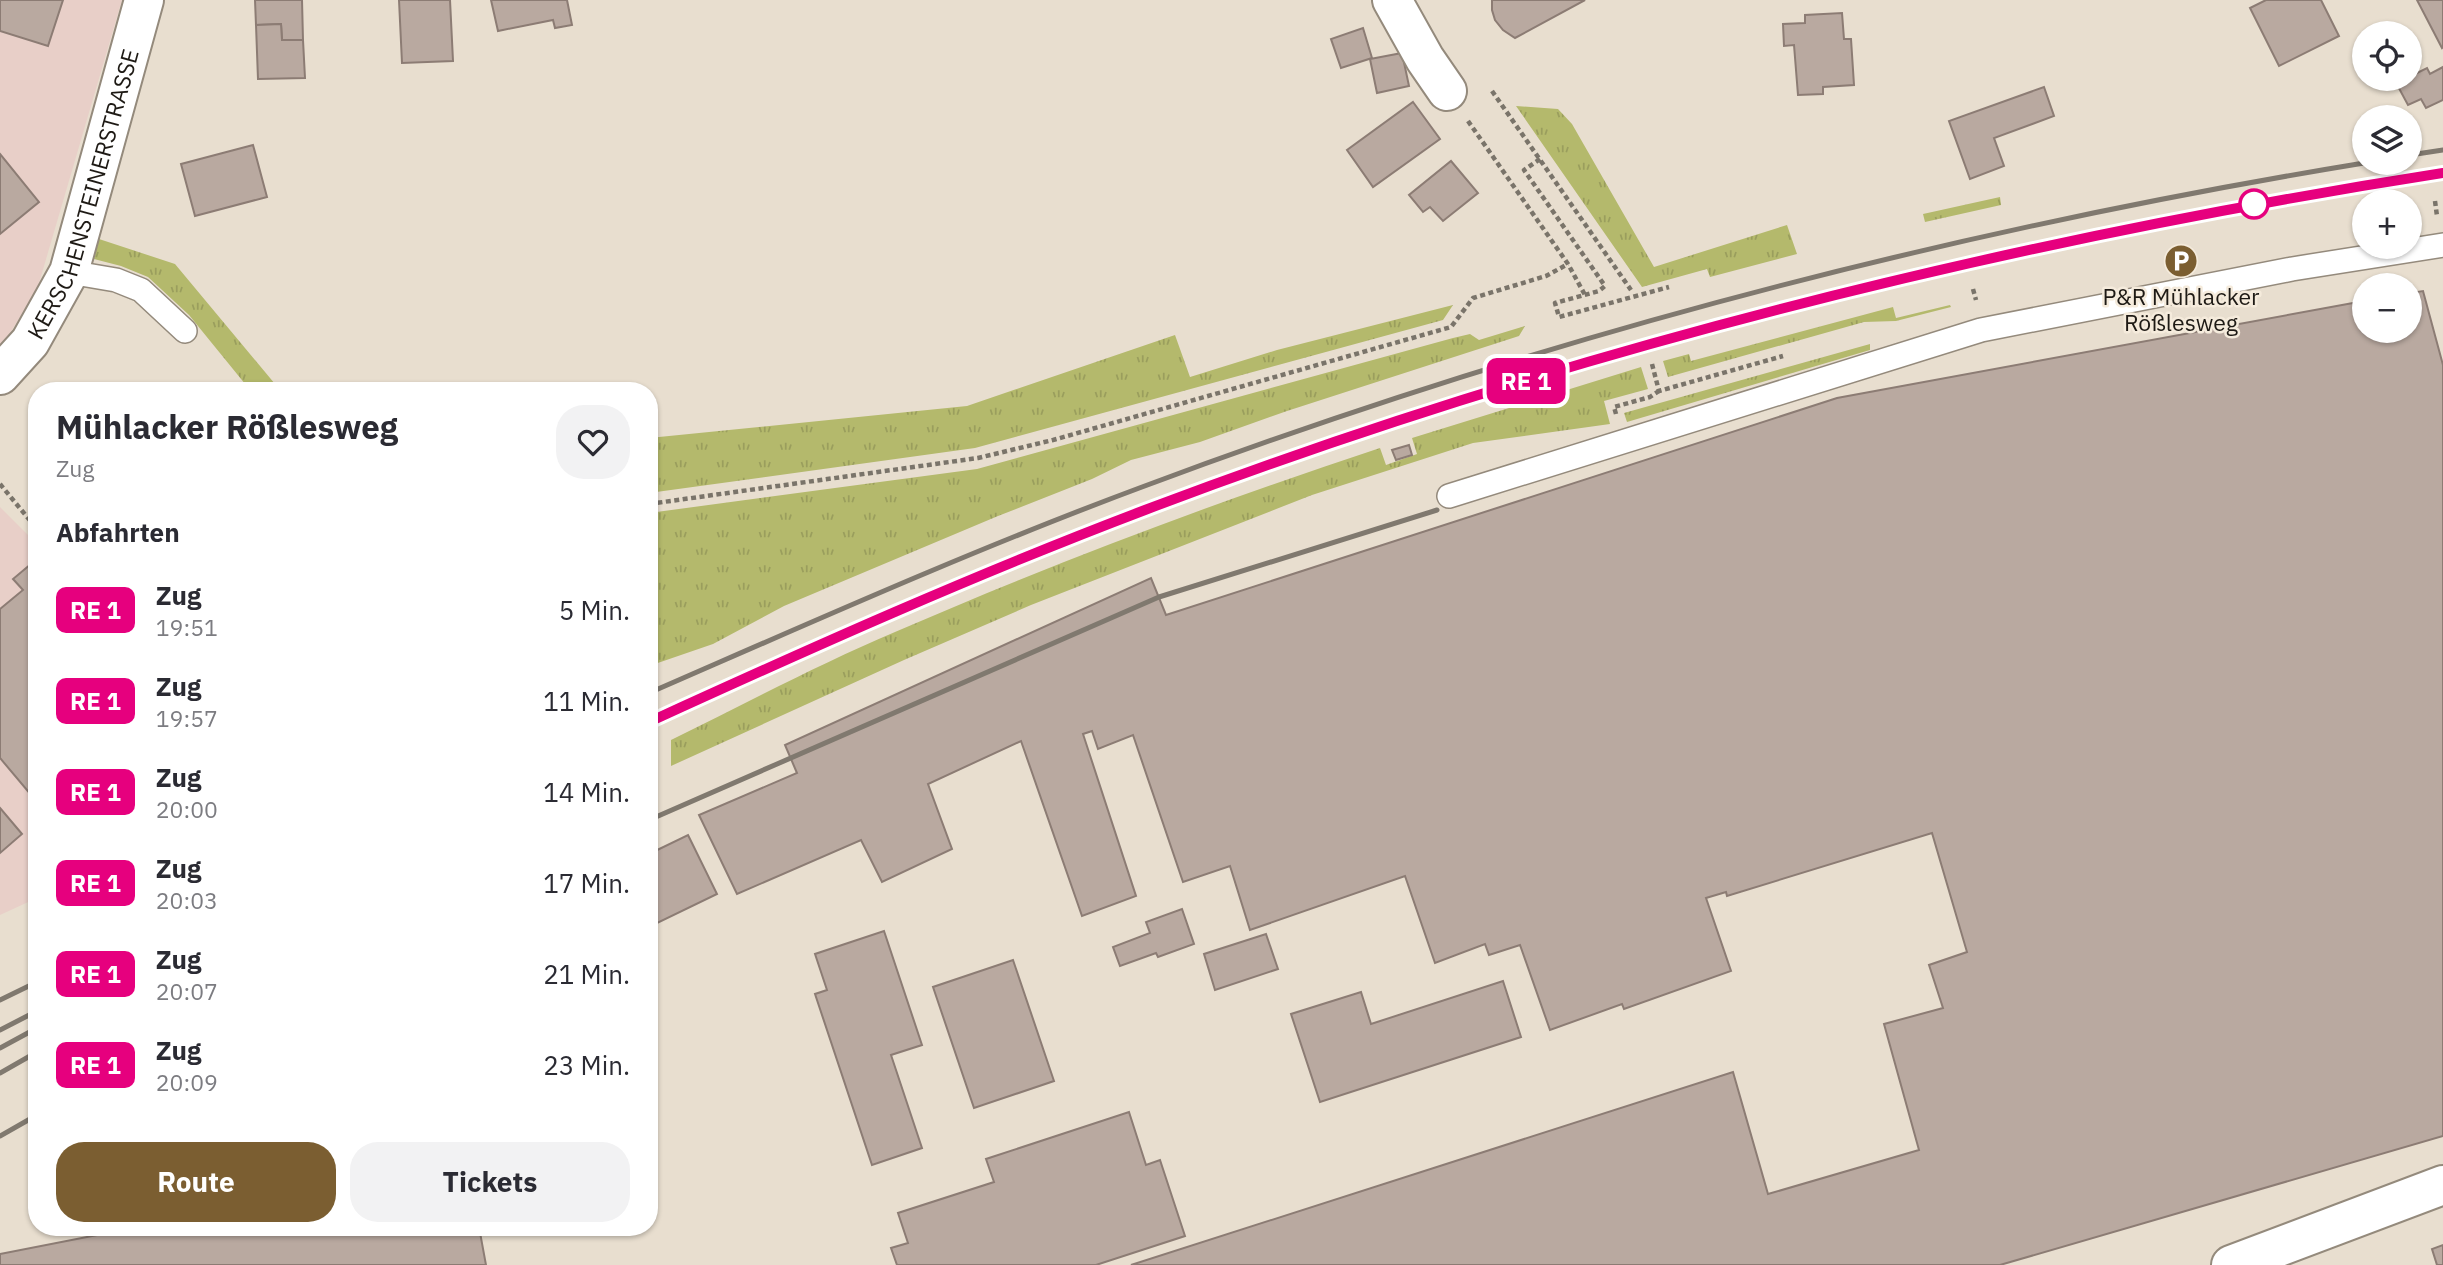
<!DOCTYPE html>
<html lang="de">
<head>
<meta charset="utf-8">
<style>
	body { margin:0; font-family:"IBM Plex Sans",sans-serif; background:#f2f2f3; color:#2b2b33; height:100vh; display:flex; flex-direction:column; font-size:26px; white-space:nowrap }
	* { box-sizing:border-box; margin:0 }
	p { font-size:23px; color:#7c7c81 }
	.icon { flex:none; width:38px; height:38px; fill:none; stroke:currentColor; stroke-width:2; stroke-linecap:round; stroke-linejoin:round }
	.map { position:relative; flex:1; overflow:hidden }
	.sheet { position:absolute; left:28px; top:382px; width:630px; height:854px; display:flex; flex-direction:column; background:#fff; border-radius:28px; box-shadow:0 2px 5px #0004 }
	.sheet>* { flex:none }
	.badge { padding:0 14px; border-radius:10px; font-size:24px; line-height:46px }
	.controls { position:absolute; left:2352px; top:21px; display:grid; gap:14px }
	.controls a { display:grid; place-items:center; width:70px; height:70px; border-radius:50%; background:#fff; box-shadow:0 2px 5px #0004; font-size:35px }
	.map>.badge { position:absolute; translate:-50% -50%; box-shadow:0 0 0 4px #fff }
	h2 { padding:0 28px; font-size:26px; line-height:63px }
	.round { display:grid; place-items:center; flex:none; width:74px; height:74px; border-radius:28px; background:#f2f2f3 }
	.head { display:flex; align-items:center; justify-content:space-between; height:119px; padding:0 28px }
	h1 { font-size:33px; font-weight:700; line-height:52px }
	.cta { display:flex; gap:14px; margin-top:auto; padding:14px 28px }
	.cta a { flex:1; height:80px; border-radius:28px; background:#7b5e31; color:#fff; font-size:28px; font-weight:700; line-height:80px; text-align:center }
	.cta a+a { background:#f2f2f3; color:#2b2b33 }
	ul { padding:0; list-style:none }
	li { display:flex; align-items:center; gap:21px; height:91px; padding:0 28px }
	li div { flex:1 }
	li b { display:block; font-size:26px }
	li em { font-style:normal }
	li .badge { min-width:77px; font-weight:700; text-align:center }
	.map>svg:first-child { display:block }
	.commercial { fill:#e8cfc8 }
	.grass { fill:url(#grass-tufts) }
	.building { fill:#b9a9a0; stroke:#8c7c74; stroke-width:2 }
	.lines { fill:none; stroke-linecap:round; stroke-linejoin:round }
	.lane-casing { stroke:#948a7c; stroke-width:26 }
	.street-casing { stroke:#948a7c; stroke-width:42 }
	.secondary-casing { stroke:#948a7c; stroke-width:42 }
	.path { stroke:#7a746a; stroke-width:4.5; stroke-dasharray:5 3.5; stroke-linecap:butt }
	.lane { stroke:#fff; stroke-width:23 }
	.street { stroke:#fff; stroke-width:38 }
	.secondary { stroke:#fff; stroke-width:38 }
	.rail { stroke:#80796f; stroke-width:5 }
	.line-casing { stroke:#fff; stroke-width:16 }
	.line { stroke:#e6007e; stroke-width:10 }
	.stop-dot { fill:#fff; stroke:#e6007e; stroke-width:3.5 }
	.labels { text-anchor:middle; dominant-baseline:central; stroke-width:5; stroke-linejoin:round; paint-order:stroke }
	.street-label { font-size:23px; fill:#1e1a15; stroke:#f5ebdc }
	.poi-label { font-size:23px; fill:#1e1a15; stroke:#f5ebdc }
</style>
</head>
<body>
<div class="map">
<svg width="2443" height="1265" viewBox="0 0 2443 1265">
	<defs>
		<pattern id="grass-tufts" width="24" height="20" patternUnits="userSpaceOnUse" patternTransform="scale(1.75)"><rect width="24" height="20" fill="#b4b96c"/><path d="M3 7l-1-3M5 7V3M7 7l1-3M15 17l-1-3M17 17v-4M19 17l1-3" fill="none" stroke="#9a9e5d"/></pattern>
	</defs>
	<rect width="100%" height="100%" fill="#e8decf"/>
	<!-- commercial -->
	<g class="commercial">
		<polygon points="0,0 122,0 37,290 0,349"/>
		<polygon points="0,507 34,541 37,541 37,898 0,915"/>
	</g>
	<!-- grass -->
	<g class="grass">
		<polygon points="1516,106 1558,109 1572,124 1654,267 1787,225 1797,254 1710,277 1707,269 1642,287"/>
		<polygon points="2000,197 2001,205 1925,222 1923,214"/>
		<polygon points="99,239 175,264 280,390 250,390 189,315 148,277 121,266 94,259"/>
		<polygon points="1453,305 1443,320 975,448 649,493 649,438 967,406 1175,335 1190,377 1277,350"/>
		<polygon points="1950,305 1951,307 1896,321 1864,322 1668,377 1663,361 1689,354 1691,361 1893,307 1896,318"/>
		<polygon points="1525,326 1519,336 1287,411 1200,442 1131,460 1092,479 998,516 784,606 713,644 649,666 649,513 977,469 1453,338 1470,334 1479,340"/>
		<polygon points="1870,344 1870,350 1627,422 1624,413"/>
		<path d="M1641,367L1648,389L1604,401L1610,424L1473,443L1312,495L1031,605L904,660L671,766V740C745,704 819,664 895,632C1054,563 1216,502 1380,448L1386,465L1417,454L1412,438Z"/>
	</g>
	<!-- building -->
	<g class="building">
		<polygon points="0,0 63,0 48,46 0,31"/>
		<polygon points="255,0 302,0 303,40 282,40 281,24 256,25"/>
		<polygon points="399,0 450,0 453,61 402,63"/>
		<polygon points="491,0 567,0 572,25 555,28 553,20 498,31"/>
		<polygon points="1492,0 1585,0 1515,38 1503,30 1495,20 1492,10"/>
		<polygon points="2266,0 2321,0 2339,36 2279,66 2250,8"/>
		<polygon points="2417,0 2443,0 2443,47 2442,48"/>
		<polygon points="1842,13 1844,39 1851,39 1854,85 1823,87 1823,94 1798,95 1794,45 1784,46 1783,24 1805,23 1805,15"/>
		<polygon points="281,24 282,40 303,40 305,78 258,79 256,25"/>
		<polygon points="1363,28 1372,58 1341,68 1331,39"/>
		<polygon points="1402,53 1409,86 1377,93 1370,59"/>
		<polygon points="2443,67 2443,100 2426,108 2421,99 2408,105 2394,79 2410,79 2410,73 2411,76 2427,68 2430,74"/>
		<polygon points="2044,87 2054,116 1994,138 2004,166 1970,179 1949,121"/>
		<polygon points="1413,102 1440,139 1373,187 1347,150"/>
		<polygon points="253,145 267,197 195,216 181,164"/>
		<polygon points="0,154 39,202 0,234"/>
		<polygon points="1451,161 1478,193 1443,221 1430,207 1423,212 1409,195"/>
		<polygon points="2423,291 2443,365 2443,1136 2000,1265 1131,1265 1733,1072 1768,1194 1919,1150 1884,1024 1943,1008 1929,965 1967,952 1932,833 1727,896 1726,892 1706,898 1731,971 1624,1009 1622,1004 1550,1030 1520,945 1489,955 1485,944 1435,963 1405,876 1250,930 1230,866 1183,882 1133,735 1098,749 1092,731 1083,734 1136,896 1082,916 1021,741 928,784 952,849 882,882 861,840 737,894 699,815 797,773 785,745 1151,578 1166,615 1837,398 2364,301 2364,331 2410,331 2410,293"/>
		<polygon points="1409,445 1412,455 1396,460 1392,450"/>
		<polygon points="37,559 37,802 0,758 0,609 23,590 13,579"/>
		<polygon points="0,808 22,834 0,853"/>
		<polygon points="688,835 717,894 649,927 649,854"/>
		<polygon points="1182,909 1194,944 1158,957 1156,953 1120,966 1113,947 1150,933 1146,922"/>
		<polygon points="884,931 922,1045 891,1055 922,1148 872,1165 815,994 827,990 815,954"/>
		<polygon points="1266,934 1278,969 1215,990 1204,954"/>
		<polygon points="1013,960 1054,1081 974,1108 933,987"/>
		<polygon points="1503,981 1521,1037 1320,1102 1291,1014 1361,992 1371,1024"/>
		<polygon points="1129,1112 1146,1165 1160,1160 1185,1236 1096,1265 897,1265 891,1248 908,1243 898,1213 994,1182 986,1159"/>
		<polygon points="138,1227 479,1227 486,1265 0,1265 0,1254"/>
		<polygon points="2443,1245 2443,1265 2437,1265 2432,1249"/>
	</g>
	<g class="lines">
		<defs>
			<g id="lane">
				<polyline points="69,272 116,280 141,290 185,331"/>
				<polyline points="1449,496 1981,330 2292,269 2443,245"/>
			</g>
			<g id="street">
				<polyline points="1392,0 1425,59 1447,91"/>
				<path id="s1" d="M0,375L30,342L69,272L144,0"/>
			</g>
			<polyline id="secondary" points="2231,1265 2443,1185"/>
		</defs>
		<!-- lane casing -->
		<use href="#lane" class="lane-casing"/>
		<!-- street casing -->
		<use href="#street" class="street-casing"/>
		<!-- secondary casing -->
		<use href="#secondary" class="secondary-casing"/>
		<!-- path -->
		<g class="path">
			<polyline points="1492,91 1631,290"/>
			<polyline points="1468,121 1568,264 1585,295"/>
			<polyline points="1540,159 1524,170 1605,286 1599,291 1555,303 1559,317 1669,287"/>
			<polyline points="2435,201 2437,216"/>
			<polyline points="1973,289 1976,300"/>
			<polyline points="1652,364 1659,391 1783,356"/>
			<polyline points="1616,414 1614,407 1650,397 1659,391"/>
			<polyline points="0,484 37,529"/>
			<polyline points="649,504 978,458 1053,440 1451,327 1473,298 1546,276 1568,264"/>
		</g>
		<!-- lane -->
		<use href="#lane" class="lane"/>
		<!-- street -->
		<use href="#street" class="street"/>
		<!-- secondary -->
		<use href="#secondary" class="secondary"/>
		<!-- rail -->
		<g class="rail">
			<polyline points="2410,155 2443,150"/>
			<path d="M649,693C812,622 975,549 1142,487C1537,339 1948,231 2364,163"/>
			<path d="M649,718C814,646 978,573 1146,509C1349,433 1558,368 1768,313C1844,293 1920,272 1997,256C2145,224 2294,197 2443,173"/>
			<polyline points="649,820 1159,597 1437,510"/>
			<polyline points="0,1000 37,982"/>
			<polyline points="0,1030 37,1011"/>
			<polyline points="0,1048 37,1028"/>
			<polyline points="0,1073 37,1052"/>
			<polyline points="0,1136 37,1115"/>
		</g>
	</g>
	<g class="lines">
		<defs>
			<path id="line" d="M649,722C813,647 976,574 1145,510C1564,351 2001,242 2443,173"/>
		</defs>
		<!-- line casing -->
		<use href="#line" class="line-casing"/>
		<!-- line -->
		<use href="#line" class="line"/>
	</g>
	<!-- icons -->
	<defs>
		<symbol id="parking-disc" viewBox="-11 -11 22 22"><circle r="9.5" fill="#7b5e31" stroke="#f5ebdc"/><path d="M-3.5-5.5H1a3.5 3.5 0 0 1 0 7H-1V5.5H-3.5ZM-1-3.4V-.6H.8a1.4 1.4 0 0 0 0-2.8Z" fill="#fff"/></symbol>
	</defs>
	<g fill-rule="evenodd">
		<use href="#parking-disc" x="2162" y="242" width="38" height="38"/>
	</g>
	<!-- markers -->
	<circle class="stop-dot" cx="2254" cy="204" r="14"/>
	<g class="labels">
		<!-- street labels -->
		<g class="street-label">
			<text stroke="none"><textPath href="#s1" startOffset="203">KERSCHENSTEINERSTRASSE</textPath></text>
		</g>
		<!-- poi labels -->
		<g class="poi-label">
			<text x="2181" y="296">P&amp;R Mühlacker<tspan x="2181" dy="26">Rößlesweg</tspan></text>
		</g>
	</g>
</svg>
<div class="controls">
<a><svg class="icon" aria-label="locate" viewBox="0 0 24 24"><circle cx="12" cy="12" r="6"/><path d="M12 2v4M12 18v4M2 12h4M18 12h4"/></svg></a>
<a><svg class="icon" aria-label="layers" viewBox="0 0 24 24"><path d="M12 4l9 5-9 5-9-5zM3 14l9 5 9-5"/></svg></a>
<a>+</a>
<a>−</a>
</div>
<b class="badge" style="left:1526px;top:381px;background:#e6007e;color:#fff">RE 1</b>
<section class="sheet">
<div class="head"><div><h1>Mühlacker Rößlesweg</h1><p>Zug</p></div><a class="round"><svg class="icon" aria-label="heart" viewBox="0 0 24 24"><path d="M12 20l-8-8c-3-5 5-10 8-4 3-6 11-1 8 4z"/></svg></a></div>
<h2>Abfahrten</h2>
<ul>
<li><span class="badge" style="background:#e6007e;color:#fff">RE 1</span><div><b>Zug</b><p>19:51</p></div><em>5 Min.</em></li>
<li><span class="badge" style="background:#e6007e;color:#fff">RE 1</span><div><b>Zug</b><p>19:57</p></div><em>11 Min.</em></li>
<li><span class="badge" style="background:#e6007e;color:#fff">RE 1</span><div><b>Zug</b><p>20:00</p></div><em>14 Min.</em></li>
<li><span class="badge" style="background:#e6007e;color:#fff">RE 1</span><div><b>Zug</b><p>20:03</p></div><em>17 Min.</em></li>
<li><span class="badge" style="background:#e6007e;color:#fff">RE 1</span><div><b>Zug</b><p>20:07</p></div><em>21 Min.</em></li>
<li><span class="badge" style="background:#e6007e;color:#fff">RE 1</span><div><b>Zug</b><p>20:09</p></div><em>23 Min.</em></li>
</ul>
<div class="cta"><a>Route</a><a>Tickets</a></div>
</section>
</div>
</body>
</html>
